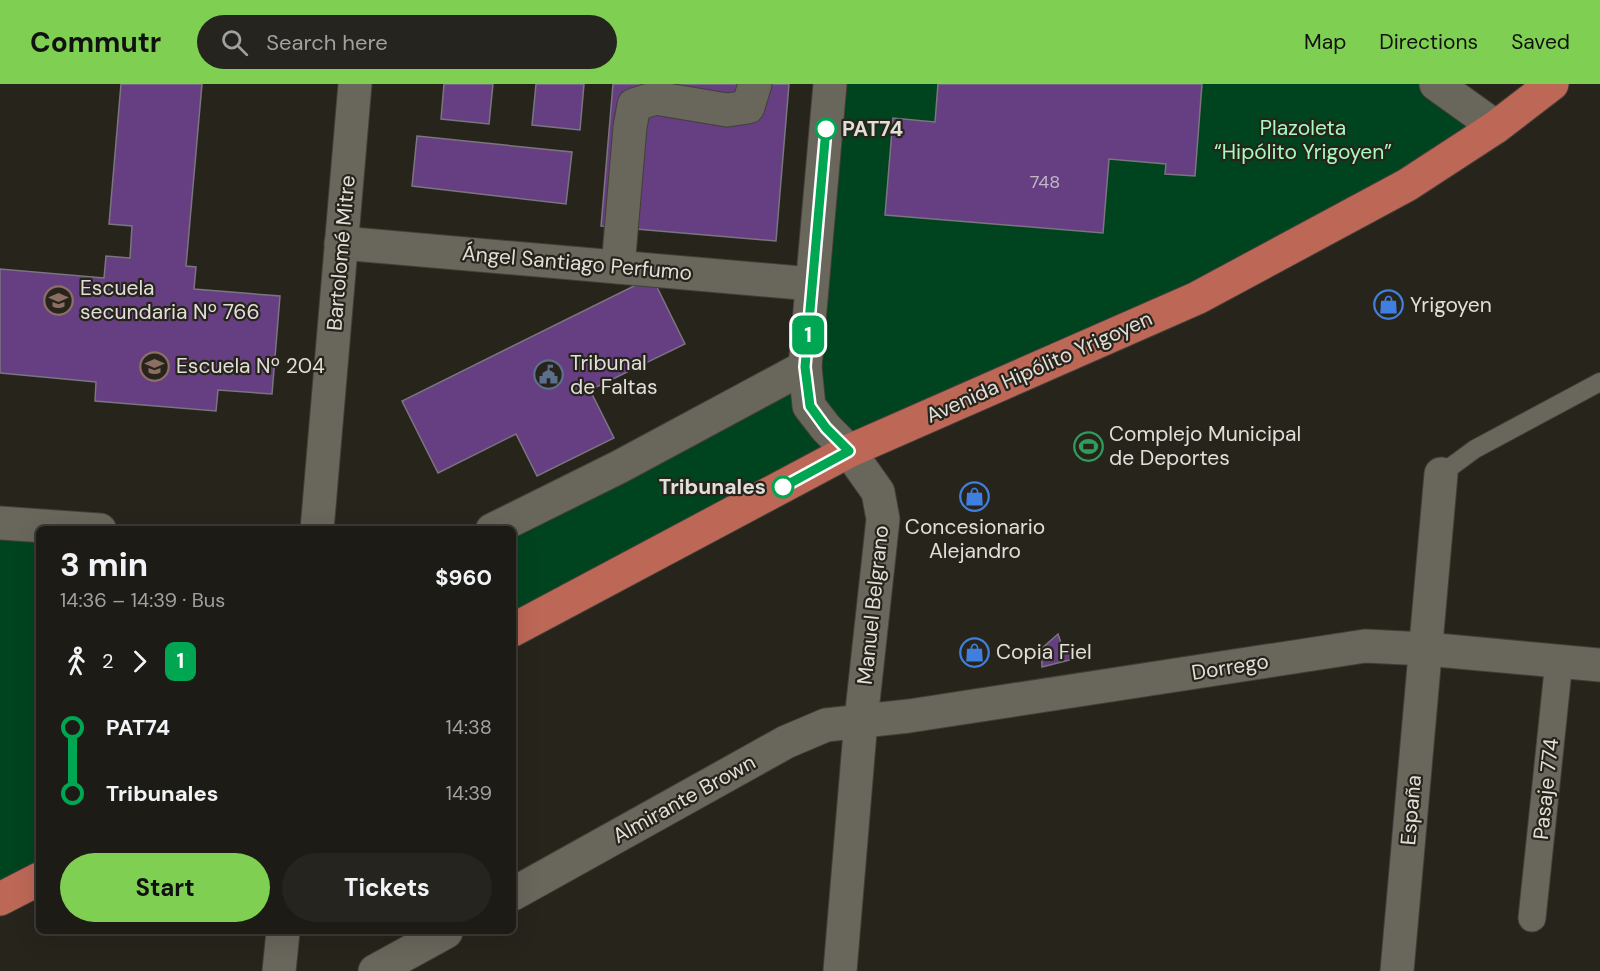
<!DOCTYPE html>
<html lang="en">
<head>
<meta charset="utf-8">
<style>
	body { margin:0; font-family:"DM Sans",sans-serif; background:#25241e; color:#f1f3f6; height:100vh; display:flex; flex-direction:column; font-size:22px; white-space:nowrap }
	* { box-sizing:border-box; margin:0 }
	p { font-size:20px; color:#a0a1a0 }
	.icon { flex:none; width:33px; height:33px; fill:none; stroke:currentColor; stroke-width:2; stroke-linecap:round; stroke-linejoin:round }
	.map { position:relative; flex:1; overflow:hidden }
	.sheet { position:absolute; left:36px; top:442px; width:480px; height:408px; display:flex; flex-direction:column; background:#1d1b15; border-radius:9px; box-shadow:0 6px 24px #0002,0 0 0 2px #3b3934 }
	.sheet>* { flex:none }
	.badge { padding:0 12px; border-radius:9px; font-size:21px; line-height:39px }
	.map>.badge { position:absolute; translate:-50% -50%; box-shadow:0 0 0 3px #fff }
	.legs { display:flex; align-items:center; gap:9px; height:66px; padding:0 24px; font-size:20px }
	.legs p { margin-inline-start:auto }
	.summary { display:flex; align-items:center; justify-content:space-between; height:102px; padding:0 24px }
	h1 { font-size:33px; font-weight:700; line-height:45px }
	.cta { display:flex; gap:12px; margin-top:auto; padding:12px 24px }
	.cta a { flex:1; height:69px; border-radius:36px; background:#7fd052; color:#111; font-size:24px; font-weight:700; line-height:69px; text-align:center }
	.cta a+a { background:#25241e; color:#f1f3f6 }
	ul { padding:0 24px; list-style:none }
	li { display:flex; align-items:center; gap:21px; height:66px; font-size:22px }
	li i { display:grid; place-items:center; width:9px; height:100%; margin:0 8px; background:currentColor }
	li i::after { content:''; width:15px; height:15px; margin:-8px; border:4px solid; border-radius:50%; background:#1d1b15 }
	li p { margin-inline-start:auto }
	li:first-child i { background:linear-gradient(#0000 50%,currentColor 0) }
	li:last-child i { background:linear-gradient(currentColor 50%,#0000 0) }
	header { display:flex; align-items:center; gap:36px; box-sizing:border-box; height:84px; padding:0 30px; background:#7fd052; color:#111 }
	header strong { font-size:28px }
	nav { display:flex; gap:33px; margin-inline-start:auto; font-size:21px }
	.search { width:420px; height:54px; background:#25241e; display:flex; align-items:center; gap:15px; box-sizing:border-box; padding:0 21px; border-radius:33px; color:#a0a1a0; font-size:22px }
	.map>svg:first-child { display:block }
	.green { fill:#00431f }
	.building { fill:#663e82; stroke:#7a757f; stroke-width:1.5 }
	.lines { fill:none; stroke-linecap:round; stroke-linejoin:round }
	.service-casing { stroke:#423f39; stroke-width:20 }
	.pedestrian-casing { stroke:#423f39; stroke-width:29 }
	.minor-casing { stroke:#423f39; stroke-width:35 }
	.tertiary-casing { stroke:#423f39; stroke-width:35 }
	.trunk-casing { stroke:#423f39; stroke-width:35 }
	.service { stroke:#69665c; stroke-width:18 }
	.pedestrian { stroke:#69665c; stroke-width:27 }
	.minor { stroke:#69665c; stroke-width:33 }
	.tertiary { stroke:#69665c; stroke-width:33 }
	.trunk { stroke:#bd6857; stroke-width:33 }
	.line-1-casing { stroke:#fff; stroke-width:14 }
	.line-1 { stroke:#00a651; stroke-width:9 }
	.stop-1-dot { fill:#fff; stroke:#00a651; stroke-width:3 }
	.labels { text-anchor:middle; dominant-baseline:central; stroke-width:4.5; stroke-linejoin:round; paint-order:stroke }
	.number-label { font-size:18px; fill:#c2b7c3 }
	.park-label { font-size:21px; fill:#a8fbbf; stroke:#27241c }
	.stop-label { font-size:21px; font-weight:bold; fill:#e1dfd9; stroke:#27241c; text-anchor:start }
	.street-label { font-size:21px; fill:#e1dfd9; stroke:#27241c }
	.poi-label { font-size:21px; fill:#e1dfd9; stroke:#27241c; text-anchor:start }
</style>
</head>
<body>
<header>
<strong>Commutr</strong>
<div class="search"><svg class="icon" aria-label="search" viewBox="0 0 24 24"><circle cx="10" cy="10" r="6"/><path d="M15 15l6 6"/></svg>Search here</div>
<nav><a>Map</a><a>Directions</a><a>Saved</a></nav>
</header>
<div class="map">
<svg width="1600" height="887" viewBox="0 0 1600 887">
	<rect width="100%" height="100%" fill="#27241c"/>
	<!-- green -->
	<g class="green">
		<polygon points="830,0 1436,0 1496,43 513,546 513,446 805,283"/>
		<polygon points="0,439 39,446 39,795 0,815"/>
	</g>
	<!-- building -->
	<g class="building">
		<polygon points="121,0 202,0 186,182 196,183 194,205 280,212 272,310 218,306 216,327 95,317 96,298 0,289 0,185 104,194 106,172 130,174 132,142 109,140"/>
		<polygon points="444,0 493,0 489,40 441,35"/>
		<polygon points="536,0 584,0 580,46 532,41"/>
		<polygon points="613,0 789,0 776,157 601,142"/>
		<polygon points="938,0 1202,0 1195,92 1165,90 1166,80 1109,75 1103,149 885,131 893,34 935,38"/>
		<polygon points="417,52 572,68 566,120 412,102"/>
		<polygon points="652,193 685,260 590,306 614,354 537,392 516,350 438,389 402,317"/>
		<polygon points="1058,550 1064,568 1072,568 1070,576 1042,583 1041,565"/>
	</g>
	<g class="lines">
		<defs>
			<polyline id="service" points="1441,390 1475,365 1600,298"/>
			<polyline id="pedestrian" points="1532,834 1559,577"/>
			<g id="minor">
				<polyline points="1436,0 1496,43"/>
				<polyline points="341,159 812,200"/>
				<polyline points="618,183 630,43 634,21 655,14 727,26 748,23 755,0"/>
				<polyline points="0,439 100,446"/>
				<polyline points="492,446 619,383 805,283"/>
				<polyline points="1397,887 1441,390"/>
			</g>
			<g id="tertiary">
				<polyline points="830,0 805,283 809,322 826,344 849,367 878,408 883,435 861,636 840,887"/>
				<polyline points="317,446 355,0"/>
				<polyline points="513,810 786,658 826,641 909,632 1365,562 1426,565 1600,581"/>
				<polyline points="279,887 283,848"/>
				<polyline points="375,887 446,848"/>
			</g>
			<g id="trunk">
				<polyline points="513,546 849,367 1197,214 1407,101 1496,43 1552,0"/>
				<polyline points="0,815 39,795"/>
			</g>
		</defs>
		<!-- service casing -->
		<use href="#service" class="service-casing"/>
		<!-- pedestrian casing -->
		<use href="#pedestrian" class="pedestrian-casing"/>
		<!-- minor casing -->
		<use href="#minor" class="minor-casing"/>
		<!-- tertiary casing -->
		<use href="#tertiary" class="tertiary-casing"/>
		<!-- trunk casing -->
		<use href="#trunk" class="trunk-casing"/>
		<!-- service -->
		<use href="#service" class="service"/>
		<!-- pedestrian -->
		<use href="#pedestrian" class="pedestrian"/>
		<!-- minor -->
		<use href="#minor" class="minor"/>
		<!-- tertiary -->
		<use href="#tertiary" class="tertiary"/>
		<!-- trunk -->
		<use href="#trunk" class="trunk"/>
	</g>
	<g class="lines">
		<defs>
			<polyline id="line-1" points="783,403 849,367 826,344 810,322 805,283 826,45"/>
		</defs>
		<!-- line-1 casing -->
		<use href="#line-1" class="line-1-casing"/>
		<!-- line-1 -->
		<use href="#line-1" class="line-1"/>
	</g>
	<!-- icons -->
	<defs>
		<symbol id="school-ring" viewBox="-11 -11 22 22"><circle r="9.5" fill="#27241c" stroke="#8d6e63" stroke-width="1.5"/><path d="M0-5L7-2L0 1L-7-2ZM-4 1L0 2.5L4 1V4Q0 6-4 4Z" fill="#8d6e63"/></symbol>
		<symbol id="shop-ring" viewBox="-11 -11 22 22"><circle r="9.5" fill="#27241c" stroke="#3f7fe0" stroke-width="1.5"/><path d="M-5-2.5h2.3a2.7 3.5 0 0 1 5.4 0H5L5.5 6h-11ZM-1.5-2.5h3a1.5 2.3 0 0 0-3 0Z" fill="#3f7fe0"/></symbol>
		<symbol id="civic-ring" viewBox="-11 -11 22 22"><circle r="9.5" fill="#27241c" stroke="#5c6f8a" stroke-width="1.5"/><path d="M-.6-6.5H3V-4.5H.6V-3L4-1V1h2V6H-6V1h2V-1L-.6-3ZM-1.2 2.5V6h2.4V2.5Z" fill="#5c6f8a"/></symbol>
		<symbol id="stadium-ring" viewBox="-11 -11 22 22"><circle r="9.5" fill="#27241c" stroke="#2e9e5b" stroke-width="1.5"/><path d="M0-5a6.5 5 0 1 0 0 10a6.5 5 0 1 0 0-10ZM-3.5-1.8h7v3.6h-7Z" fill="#2e9e5b"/></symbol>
	</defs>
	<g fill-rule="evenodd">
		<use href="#school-ring" x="42" y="200" width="33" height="33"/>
		<use href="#shop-ring" x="1372" y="204" width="33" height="33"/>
		<use href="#school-ring" x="138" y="266" width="33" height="33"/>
		<use href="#civic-ring" x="532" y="274" width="33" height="33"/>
		<use href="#stadium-ring" x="1072" y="346" width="33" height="33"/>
		<use href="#shop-ring" x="958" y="396" width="33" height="33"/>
		<use href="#shop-ring" x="958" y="552" width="33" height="33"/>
	</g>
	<!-- markers -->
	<g class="stop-1-dot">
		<circle cx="826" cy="45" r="10"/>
		<circle cx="783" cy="403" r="10"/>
	</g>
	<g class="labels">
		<!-- number labels -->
		<g class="number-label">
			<text x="1045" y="98">748</text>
		</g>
		<!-- park labels -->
		<g class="park-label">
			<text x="1303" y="44">Plazoleta<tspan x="1303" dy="24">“Hipólito Yrigoyen”</tspan></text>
		</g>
		<!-- stop labels -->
		<g class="stop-label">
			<text x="842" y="45">PAT74</text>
			<text x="766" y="403" text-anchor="end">Tribunales</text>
		</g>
		<!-- street labels -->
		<g class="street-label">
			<text transform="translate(341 169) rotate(-85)">Bartolomé Mitre</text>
			<text transform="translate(577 179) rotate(5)">Ángel Santiago Perfumo</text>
			<text transform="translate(1039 283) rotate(-24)">Avenida Hipólito Yrigoyen</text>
			<text transform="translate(873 521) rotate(-84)">Manuel Belgrano</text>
			<text transform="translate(1230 583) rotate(-9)">Dorrego</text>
			<text transform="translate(1546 705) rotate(-84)">Pasaje 774</text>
			<text transform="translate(684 715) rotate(-29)">Almirante Brown</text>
			<text transform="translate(1411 726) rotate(-85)">España</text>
		</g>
		<!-- poi labels -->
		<g class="poi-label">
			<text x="80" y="204">Escuela<tspan x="80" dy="24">secundaria Nº 766</tspan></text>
			<text x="1410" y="221">Yrigoyen</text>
			<text x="570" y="279">Tribunal<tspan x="570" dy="24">de Faltas</tspan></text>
			<text x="176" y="282">Escuela Nº 204</text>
			<text x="1109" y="350">Complejo Municipal<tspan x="1109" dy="24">de Deportes</tspan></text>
			<text x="975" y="443" text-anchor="middle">Concesionario<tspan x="975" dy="24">Alejandro</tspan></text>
			<text x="996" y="568">Copia Fiel</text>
		</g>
	</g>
</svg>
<b class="badge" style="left:808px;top:251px;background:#00a651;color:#fff">1</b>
<section class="sheet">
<div class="summary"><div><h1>3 min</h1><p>14:36 – 14:39 · Bus</p></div><b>$960</b></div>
<div class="legs"><svg class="icon" aria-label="walk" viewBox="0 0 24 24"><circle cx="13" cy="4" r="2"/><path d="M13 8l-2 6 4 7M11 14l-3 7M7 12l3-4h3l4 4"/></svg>2<svg class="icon" aria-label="forward" viewBox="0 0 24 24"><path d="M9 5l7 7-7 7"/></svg><b class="badge" style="background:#00a651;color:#fff">1</b></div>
<ul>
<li><i style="color:#00a651"></i><b>PAT74</b><p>14:38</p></li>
<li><i style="color:#00a651"></i><b>Tribunales</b><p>14:39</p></li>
</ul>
<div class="cta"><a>Start</a><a>Tickets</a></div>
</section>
</div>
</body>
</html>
